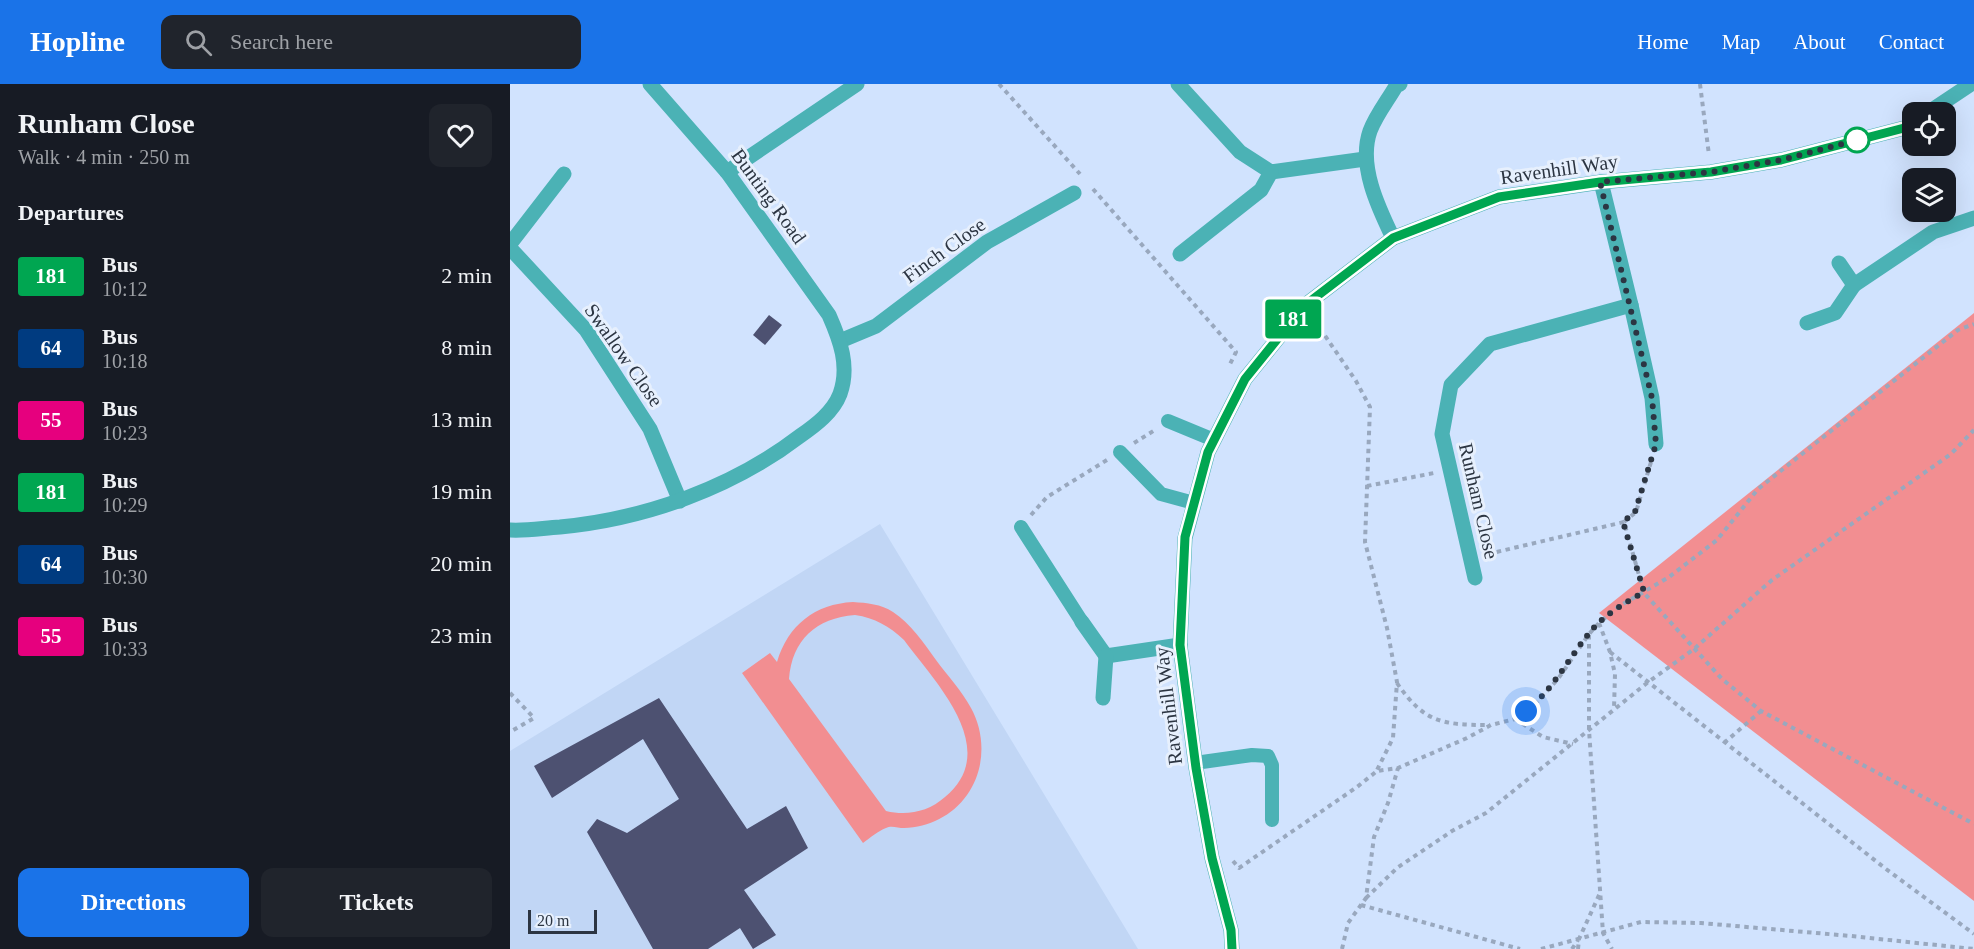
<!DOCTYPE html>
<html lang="en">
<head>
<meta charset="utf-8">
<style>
	body { margin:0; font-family:"Times New Roman",serif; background:#20242c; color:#f1f3f6; height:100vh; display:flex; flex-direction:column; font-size:22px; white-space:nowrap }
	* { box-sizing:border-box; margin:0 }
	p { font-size:20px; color:#9ea1a6 }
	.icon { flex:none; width:33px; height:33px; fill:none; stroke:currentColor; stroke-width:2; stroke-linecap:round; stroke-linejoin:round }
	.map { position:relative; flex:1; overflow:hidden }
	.drawer { display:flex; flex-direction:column; background:#171b24; width:510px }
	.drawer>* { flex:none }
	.badge { padding:0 12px; border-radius:4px; font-size:21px; line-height:39px }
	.tools { position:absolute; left:1392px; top:18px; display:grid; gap:12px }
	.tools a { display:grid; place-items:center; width:54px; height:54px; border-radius:12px; background:#171b24; box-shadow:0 6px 24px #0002; font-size:30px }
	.scale { position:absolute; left:18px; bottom:15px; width:69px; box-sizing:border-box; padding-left:6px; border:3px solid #2c3542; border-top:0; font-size:16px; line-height:21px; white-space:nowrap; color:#2c3542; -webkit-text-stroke:4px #e7f0fd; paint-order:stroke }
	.you { position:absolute; width:30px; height:30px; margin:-15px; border:4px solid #fff; border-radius:50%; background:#1a73e8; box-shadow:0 0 0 9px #1a73e833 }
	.map>.badge { position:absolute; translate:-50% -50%; box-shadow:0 0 0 3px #fff }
	h2 { padding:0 18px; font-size:22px; line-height:54px }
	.round { display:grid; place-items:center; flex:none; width:63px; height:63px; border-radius:12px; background:#20242c }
	.head { display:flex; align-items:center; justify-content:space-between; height:102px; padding:0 18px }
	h1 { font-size:28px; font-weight:700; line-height:45px }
	.primary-button { display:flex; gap:12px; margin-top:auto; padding:12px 18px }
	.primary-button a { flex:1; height:69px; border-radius:12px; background:#1a73e8; color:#fff; font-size:24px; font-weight:700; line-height:69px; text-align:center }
	.primary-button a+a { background:#20242c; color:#f1f3f6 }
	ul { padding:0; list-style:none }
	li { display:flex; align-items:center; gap:18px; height:72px; padding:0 18px }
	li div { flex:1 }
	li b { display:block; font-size:22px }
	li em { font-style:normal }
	li .badge { min-width:66px; font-weight:700; text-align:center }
	header { display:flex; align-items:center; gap:36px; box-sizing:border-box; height:84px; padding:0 30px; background:#1a73e8; color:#fff }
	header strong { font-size:28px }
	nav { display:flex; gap:33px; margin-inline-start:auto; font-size:21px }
	.search { width:420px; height:54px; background:#20242c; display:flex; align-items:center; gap:15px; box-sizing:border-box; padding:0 21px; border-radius:12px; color:#9ea1a6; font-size:22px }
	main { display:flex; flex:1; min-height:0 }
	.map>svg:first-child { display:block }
	.built { fill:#c1d6f5 }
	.green { fill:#f28e91; fill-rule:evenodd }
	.building { fill:#4d5171 }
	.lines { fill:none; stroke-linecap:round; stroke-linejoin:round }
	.path { stroke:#99a8be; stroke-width:4; stroke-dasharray:4.5 4.5; stroke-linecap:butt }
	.service { stroke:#4bb2b5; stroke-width:14 }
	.minor { stroke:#4bb2b5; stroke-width:15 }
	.line-casing { stroke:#fff; stroke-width:14 }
	.line { stroke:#00a651; stroke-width:9 }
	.walk { stroke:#2c3542; stroke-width:6; stroke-dasharray:0 10.8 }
	.stop-dot { fill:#fff; stroke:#00a651; stroke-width:3 }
	.labels { text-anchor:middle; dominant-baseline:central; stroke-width:6; stroke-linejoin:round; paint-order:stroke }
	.street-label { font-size:20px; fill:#2c3542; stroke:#e7f0fd }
</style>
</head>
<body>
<header>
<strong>Hopline</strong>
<div class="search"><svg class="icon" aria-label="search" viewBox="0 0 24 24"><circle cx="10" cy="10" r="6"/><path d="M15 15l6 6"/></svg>Search here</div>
<nav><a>Home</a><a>Map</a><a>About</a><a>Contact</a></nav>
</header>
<main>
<section class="drawer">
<div class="head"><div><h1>Runham Close</h1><p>Walk · 4 min · 250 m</p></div><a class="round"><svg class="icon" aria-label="heart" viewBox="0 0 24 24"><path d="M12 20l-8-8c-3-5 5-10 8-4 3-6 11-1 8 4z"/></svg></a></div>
<h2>Departures</h2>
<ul>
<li><span class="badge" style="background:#00a651;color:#fff">181</span><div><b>Bus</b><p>10:12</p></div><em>2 min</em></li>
<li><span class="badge" style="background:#003b80;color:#fff">64</span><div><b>Bus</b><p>10:18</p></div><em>8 min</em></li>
<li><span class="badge" style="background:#e6007e;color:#fff">55</span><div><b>Bus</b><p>10:23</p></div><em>13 min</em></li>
<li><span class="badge" style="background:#00a651;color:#fff">181</span><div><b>Bus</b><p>10:29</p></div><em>19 min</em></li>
<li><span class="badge" style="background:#003b80;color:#fff">64</span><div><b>Bus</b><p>10:30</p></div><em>20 min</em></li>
<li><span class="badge" style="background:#e6007e;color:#fff">55</span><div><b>Bus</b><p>10:33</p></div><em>23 min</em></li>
</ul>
<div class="primary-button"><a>Directions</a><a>Tickets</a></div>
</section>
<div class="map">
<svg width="1464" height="865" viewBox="0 0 1464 865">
	<rect width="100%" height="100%" fill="#d1e3fe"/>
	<!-- built -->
	<polygon class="built" points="370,440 628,865 0,865 0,667"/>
	<!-- green -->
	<g class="green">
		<polygon points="1464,229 1464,817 1089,529"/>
		<path d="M343,518C357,519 371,520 383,528C401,540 413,558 426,576C437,591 452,607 461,624C476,651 475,686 457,711C442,732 419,743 394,744C388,744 381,741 376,744C368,747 360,754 353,759L232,589L260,569L267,578C278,541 305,520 343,518ZM345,531C365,534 379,542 394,556C424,597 493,665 435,713C418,728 397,732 376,727L279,595C282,556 306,534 345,531Z"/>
	</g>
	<!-- building -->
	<g class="building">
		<polygon points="259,231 272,241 255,261 243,251"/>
		<polygon points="149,614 237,745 276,722 298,764 234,806 266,851 243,865 230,844 198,865 143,865 77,748 87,735 117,749 169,715 133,655 42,714 24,682"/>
	</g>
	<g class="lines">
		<!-- path -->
		<g class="path">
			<polyline points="489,0 570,90"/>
			<polyline points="1190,0 1199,71"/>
			<polyline points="583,105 726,268 719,282"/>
			<polyline points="805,237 846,297 860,323 855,458 877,544 887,598 883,654 867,686"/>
			<polyline points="624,359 645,346"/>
			<polyline points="857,402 924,389"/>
			<polyline points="521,431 537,413 597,376"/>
			<polyline points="1114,438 1126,428 1141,378"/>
			<polyline points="978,470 1114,438 1134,509 1212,595 1251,627 1464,740"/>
			<polyline points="1089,539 1100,568 1105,590 1104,625"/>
			<polyline points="1079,551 1079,646 1093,849 1102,865"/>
			<polyline points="1100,568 1376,785 1464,850"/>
			<path d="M887,599C914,639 933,641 980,641"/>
			<polyline points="0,609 24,634 0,648"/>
			<polyline points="1005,635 1033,653 1063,660"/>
			<polyline points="1214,659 1251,627"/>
			<polyline points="723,777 729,784 847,703 867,687 888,684 957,654 981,641 1005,635 1027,618 1048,595 1079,550 1089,539 1108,523 1159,493 1189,470 1207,456 1248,405 1448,246 1464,240"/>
			<polyline points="856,814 887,784 942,747 976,729 1137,599 1184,565 1262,496 1441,370 1464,346"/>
			<polyline points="851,821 1010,865"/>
			<polyline points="832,865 838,839 856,814 864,753 878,719 888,684"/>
			<polyline points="1031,865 1131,838 1191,839 1341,852 1464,865"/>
			<polyline points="1062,865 1068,856"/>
			<polyline points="1068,865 1069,855 1090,809"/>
		</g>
		<!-- service -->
		<g class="service">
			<polyline points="658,337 704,356"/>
			<polyline points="610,368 651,410 684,419"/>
			<polyline points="511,443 572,538"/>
			<polyline points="685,679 742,671 758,672 762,681 762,736"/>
		</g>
		<!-- minor -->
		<g class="minor">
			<polyline points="668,0 730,68 761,88 855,75"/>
			<polyline points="1419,28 1461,0"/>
			<polyline points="217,88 347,0"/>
			<path d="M883,154C868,123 848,81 860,47C866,31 878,16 886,2L890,0"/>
			<polyline points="0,160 54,90"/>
			<polyline points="0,164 76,246 140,345 170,417"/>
			<polyline points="670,170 751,106 761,88"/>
			<polyline points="1344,201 1423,148 1464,134"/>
			<polyline points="1121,221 1142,314 1146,360"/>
			<polyline points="1297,239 1325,229 1344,201 1329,179"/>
			<polyline points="330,257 366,242 477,158 564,109"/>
			<path d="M0,446C17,447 33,444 50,443C135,435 222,404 290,352C306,341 323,328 330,310C340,282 330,256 319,231L217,88L140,0"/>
			<polyline points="965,494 932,350 941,301 980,260 1121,221 1091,98"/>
			<polyline points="572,538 596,572 670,561"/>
			<polyline points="593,614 596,572"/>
			<polyline points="722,865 721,846 702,774 686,684 670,561 675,454 698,368 735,295 794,222 883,154 989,113 1091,98 1201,88 1271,76 1398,43 1402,40"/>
		</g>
	</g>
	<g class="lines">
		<defs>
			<polyline id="line" points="722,865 721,846 702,774 686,684 670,561 675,453 698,368 735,295 794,222 883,154 989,113 1090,98 1201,88 1271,76 1398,43 1402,40"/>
		</defs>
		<!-- line casing -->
		<use href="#line" class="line-casing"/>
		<!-- line -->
		<use href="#line" class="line"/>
		<!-- walk -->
		<path class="walk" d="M1016,627C1044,605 1059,573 1081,547C1095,530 1115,519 1134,508L1113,438L1125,428L1146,360L1142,314L1090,98L1201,88L1271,76L1347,56"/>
	</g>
	<!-- markers -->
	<circle class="stop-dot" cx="1347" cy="56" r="12"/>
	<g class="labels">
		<!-- street labels -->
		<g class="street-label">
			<text transform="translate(1049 85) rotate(-8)">Ravenhill Way</text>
			<text transform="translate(259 112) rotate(54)">Bunting Road</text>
			<text transform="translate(434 166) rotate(-36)">Finch Close</text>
			<text transform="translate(114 271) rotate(55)">Swallow Close</text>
			<text transform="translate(969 417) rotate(77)">Runham Close</text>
			<text transform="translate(658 622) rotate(-97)">Ravenhill Way</text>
		</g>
	</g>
</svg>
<div class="tools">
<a><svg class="icon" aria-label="locate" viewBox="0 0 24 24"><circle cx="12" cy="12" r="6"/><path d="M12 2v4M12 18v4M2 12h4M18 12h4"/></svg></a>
<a><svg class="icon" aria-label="layers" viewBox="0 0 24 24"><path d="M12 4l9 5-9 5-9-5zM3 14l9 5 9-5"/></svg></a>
</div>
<div class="scale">20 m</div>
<div class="you" style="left:1016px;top:627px"></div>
<b class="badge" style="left:783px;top:235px;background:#00a651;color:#fff">181</b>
</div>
</main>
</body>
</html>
